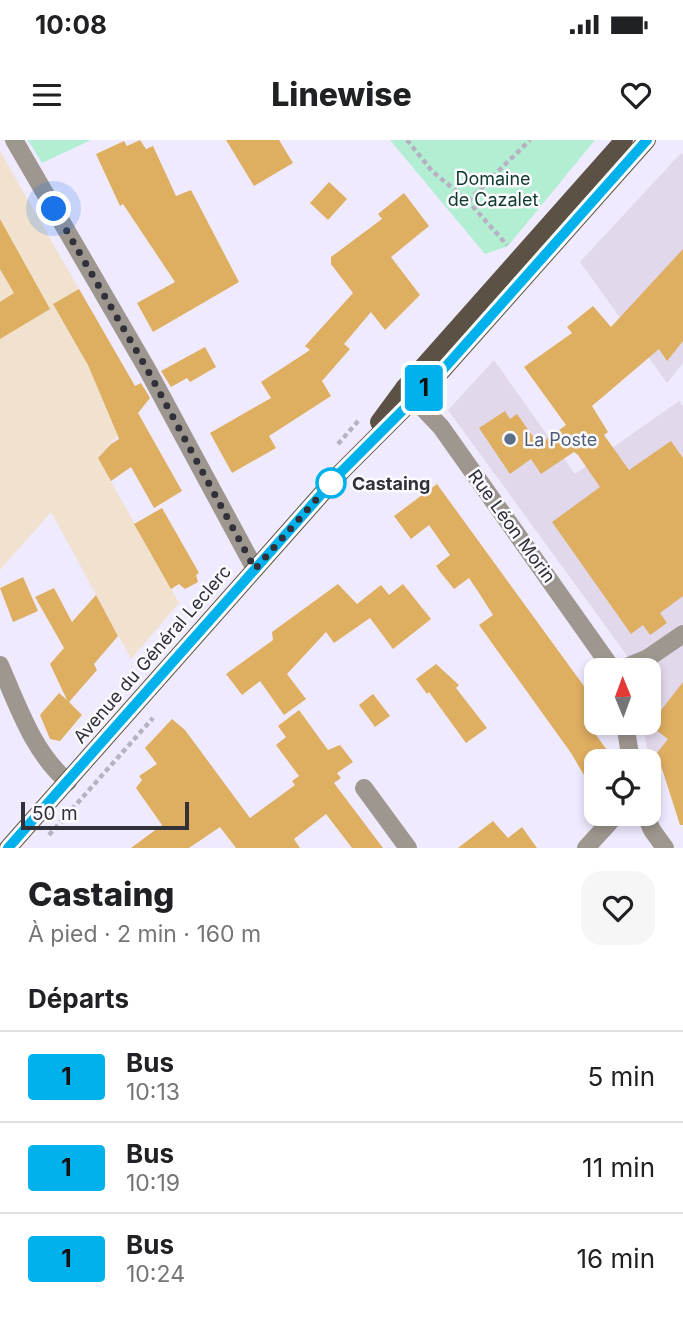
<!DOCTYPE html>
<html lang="fr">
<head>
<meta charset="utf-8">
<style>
	body { margin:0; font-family:Inter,sans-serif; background:#f6f6f6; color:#202124; height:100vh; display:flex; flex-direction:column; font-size:26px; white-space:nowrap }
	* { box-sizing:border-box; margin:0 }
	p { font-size:23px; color:#757577 }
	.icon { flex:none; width:38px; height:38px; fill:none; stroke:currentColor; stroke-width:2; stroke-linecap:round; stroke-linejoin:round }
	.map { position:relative; height:708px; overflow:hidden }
	.sheet { display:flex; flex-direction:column; background:#fff; flex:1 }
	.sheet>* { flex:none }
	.badge { padding:0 14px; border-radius:5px; font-size:24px; line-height:46px }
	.needle { width:46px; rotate:359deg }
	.controls { position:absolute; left:584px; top:518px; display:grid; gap:14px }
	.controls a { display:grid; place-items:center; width:77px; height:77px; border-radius:14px; background:#fff; box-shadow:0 4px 10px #0003; font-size:35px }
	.scale { position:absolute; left:21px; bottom:18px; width:168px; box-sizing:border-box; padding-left:7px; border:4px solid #323038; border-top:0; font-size:19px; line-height:24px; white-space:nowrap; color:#323038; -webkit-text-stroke:5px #fbfaff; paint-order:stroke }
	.you { position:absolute; width:35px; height:35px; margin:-18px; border:5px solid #fff; border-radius:50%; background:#1a73e8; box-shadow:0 0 0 10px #1a73e833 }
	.map>.badge { position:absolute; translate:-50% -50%; box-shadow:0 0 0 4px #fff }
	h2 { padding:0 28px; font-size:26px; line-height:63px }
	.round { display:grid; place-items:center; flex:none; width:74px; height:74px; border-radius:21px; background:#f6f6f6 }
	.head { display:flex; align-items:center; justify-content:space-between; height:119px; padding:0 28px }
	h1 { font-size:33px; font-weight:800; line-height:52px }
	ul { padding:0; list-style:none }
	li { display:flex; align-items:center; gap:21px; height:91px; padding:0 28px; border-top:2px solid #e0e0e0 }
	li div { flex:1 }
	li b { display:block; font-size:26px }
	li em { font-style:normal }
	li .badge { min-width:77px; font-weight:700; text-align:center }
	.status { display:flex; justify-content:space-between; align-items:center; height:49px; padding:0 35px; background:#fff; direction:ltr }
	.status svg { height:19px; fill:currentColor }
	header { display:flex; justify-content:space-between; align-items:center; height:91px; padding:0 28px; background:#fff; font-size:32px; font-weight:800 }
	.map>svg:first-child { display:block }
	.commercial { fill:#e2d8ec }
	.education { fill:#f1e1cf }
	.green { fill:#b2eed2 }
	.building { fill:#deae61 }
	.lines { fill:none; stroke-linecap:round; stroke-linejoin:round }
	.path { stroke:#b7b2c3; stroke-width:4.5; stroke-dasharray:5 3.5; stroke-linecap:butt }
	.minor { stroke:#9e9790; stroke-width:18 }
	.major { stroke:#5c5145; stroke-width:18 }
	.line-casing { stroke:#fff; stroke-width:16 }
	.line { stroke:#00b1eb; stroke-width:10 }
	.walk { stroke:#323038; stroke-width:7; stroke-dasharray:0 12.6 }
	.service-dot { fill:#5c6f8a; stroke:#fbfaff; stroke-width:2.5 }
	.stop-dot { fill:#fff; stroke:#00b1eb; stroke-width:3.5 }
	.labels { text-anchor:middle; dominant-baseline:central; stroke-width:5; stroke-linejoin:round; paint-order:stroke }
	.park-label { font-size:18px; fill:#0f3b2b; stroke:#fbfaff }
	.service-label { font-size:18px; fill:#4e5e75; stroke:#fbfaff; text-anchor:start }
	.stop-label { font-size:18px; font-weight:bold; fill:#323038; stroke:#fbfaff; text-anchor:start }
	.street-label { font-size:18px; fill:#323038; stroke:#fbfaff }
</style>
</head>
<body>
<div class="status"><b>10:08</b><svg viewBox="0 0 49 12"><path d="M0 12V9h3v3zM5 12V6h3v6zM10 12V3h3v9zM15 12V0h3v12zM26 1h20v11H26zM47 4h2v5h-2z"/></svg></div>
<header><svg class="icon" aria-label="menu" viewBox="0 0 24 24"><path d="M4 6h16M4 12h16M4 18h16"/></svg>Linewise<svg class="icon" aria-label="heart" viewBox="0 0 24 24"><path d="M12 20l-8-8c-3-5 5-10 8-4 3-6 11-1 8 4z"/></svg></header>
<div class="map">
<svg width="683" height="708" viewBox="0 0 683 708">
	<rect width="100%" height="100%" fill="#f0eaff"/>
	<!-- commercial -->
	<g class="commercial">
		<polygon points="681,13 683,15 683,223 667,243 580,122"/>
		<polygon points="494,220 575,334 679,261 683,266 683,592 650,629 643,583 649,583 649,530 635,530 628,517 448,270"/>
	</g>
	<!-- education -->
	<polygon class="education" points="0,11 145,264 98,318 179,463 131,519 51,372 0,430"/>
	<!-- green -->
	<g class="green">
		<polygon points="28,0 91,0 42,23"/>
		<polygon points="390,0 595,0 508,106 485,114"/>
	</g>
	<!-- building -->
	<g class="building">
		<polygon points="140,0 146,9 153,6 176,56 191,50 239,142 153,192 137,163 175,142 123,64 120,66 96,14 124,1 127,6"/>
		<polygon points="226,0 279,0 293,23 254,46"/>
		<polygon points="329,42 347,59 328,80 310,63"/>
		<polygon points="404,53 429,86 391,117 420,155 385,190 371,172 344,204 350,209 322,241 331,256 269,296 276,308 232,333 210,293 271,258 261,242 310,210 305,206 353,153 331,124 331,117 382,79 378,74"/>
		<polygon points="0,79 50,169 0,199 0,162 14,153 0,129"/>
		<polygon points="683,109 683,201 667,221 659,209 592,266 608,292 604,295 629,330 671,301 683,318 683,456 660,473 667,483 650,495 643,485 631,494 552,382 600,347 578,315 574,312 541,334 531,319 510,334 479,288 505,271 510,279 517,274 539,305 566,285 524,227 572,193 567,187 593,166 611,187"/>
		<polygon points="79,149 135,246 141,243 150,258 138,273 182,351 154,368 131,327 111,341 98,318 111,304 119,299 118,296 88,225 53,164"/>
		<polygon points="205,207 216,227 190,242 187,238 171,247 161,231"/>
		<polygon points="437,344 597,564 596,589 598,593 596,595 615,621 597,621 597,657 571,613 479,485 493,475 479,453 469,438 454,449 441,433 436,426 450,415 429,385 411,399 394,376"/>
		<polygon points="162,368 199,433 196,435 198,442 185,449 179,444 171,449 134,384"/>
		<polygon points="23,437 38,471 13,482 0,448"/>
		<polygon points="338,444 357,464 381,445 389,455 403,444 431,479 393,509 370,478 334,503 326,492 287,534 306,559 284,575 260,541 242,555 226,534 273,500 272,492"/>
		<polygon points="54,448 72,482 96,455 118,496 94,524 97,530 69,562 82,575 60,601 50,599 40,575 59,553 67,560 50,524 64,508 35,457"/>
		<polygon points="436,524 459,545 456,548 487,588 466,603 429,552 427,554 416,539"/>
		<polygon points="683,542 683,685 680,685 657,613 668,599 656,590 661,583 655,578"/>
		<polygon points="373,554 390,576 375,587 359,565"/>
		<polygon points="299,570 328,610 340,605 353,622 337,633 341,638 334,643 383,708 352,708 326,674 294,699 300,708 236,708 220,687 189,708 131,708 162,685 136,648 142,640 139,636 157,624 145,608 172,579 185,590 250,678 295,645 292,641 299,636 276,605 286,597 278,586"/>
		<polygon points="493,681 508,698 522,687 537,708 458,708"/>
	</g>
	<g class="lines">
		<!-- path -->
		<g class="path">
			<polyline points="407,0 432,31 468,61 507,105"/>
			<polyline points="468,61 530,0"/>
			<polyline points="338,304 360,279"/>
			<polyline points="49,695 153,578"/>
		</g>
		<!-- minor -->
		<g class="minor">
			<polyline points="14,0 147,229 255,429"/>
			<polyline points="404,248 441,287 613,530"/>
			<path d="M0,525C18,566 33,612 68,642"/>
			<polyline points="619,530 648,518 683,494"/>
			<polyline points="625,583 631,621"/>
			<polyline points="364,648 408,708"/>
			<polyline points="645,674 652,690 665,708"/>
			<polyline points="586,708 617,674"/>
		</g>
		<!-- major -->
		<g class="major">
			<polyline points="379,282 404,248 624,0"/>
			<polyline points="8,708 341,332 440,233 647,0"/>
		</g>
	</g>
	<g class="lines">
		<defs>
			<polyline id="line" points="8,708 341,332 440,233 647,0"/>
		</defs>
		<!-- line casing -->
		<use href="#line" class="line-casing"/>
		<!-- line -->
		<use href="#line" class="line"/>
		<!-- walk -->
		<polyline class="walk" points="54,69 147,229 255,429 331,343"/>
	</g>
	<!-- markers -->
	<circle class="service-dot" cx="510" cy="299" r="7"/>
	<circle class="stop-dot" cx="331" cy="343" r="14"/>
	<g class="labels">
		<!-- park labels -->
		<g class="park-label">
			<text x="493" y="38">Domaine<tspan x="493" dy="21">de Cazalet</tspan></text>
		</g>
		<!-- service labels -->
		<g class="service-label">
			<text x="524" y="299">La Poste</text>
		</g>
		<!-- stop labels -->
		<g class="stop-label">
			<text x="352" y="343">Castaing</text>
		</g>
		<!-- street labels -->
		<g class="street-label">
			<text transform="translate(512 386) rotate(54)">Rue Léon Morin</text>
			<text transform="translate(152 514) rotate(-49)">Avenue du Général Leclerc</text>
		</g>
	</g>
</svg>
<div class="controls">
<a><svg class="needle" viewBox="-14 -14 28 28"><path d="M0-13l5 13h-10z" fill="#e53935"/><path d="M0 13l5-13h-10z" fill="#757577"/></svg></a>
<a><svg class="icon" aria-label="locate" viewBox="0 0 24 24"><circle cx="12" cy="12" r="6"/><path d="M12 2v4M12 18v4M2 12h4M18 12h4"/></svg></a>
</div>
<div class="scale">50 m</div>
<div class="you" style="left:54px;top:69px"></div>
<b class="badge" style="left:424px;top:248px;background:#00b1eb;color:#111">1</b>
</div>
<section class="sheet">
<div class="head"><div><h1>Castaing</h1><p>À pied · 2 min · 160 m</p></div><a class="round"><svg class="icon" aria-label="heart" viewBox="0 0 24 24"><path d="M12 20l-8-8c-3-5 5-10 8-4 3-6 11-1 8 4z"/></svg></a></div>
<h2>Départs</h2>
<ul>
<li><span class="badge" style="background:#00b1eb;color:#111">1</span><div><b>Bus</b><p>10:13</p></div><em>5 min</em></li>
<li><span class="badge" style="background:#00b1eb;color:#111">1</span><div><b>Bus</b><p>10:19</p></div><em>11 min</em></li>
<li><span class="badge" style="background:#00b1eb;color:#111">1</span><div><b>Bus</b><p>10:24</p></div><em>16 min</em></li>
</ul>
</section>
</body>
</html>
